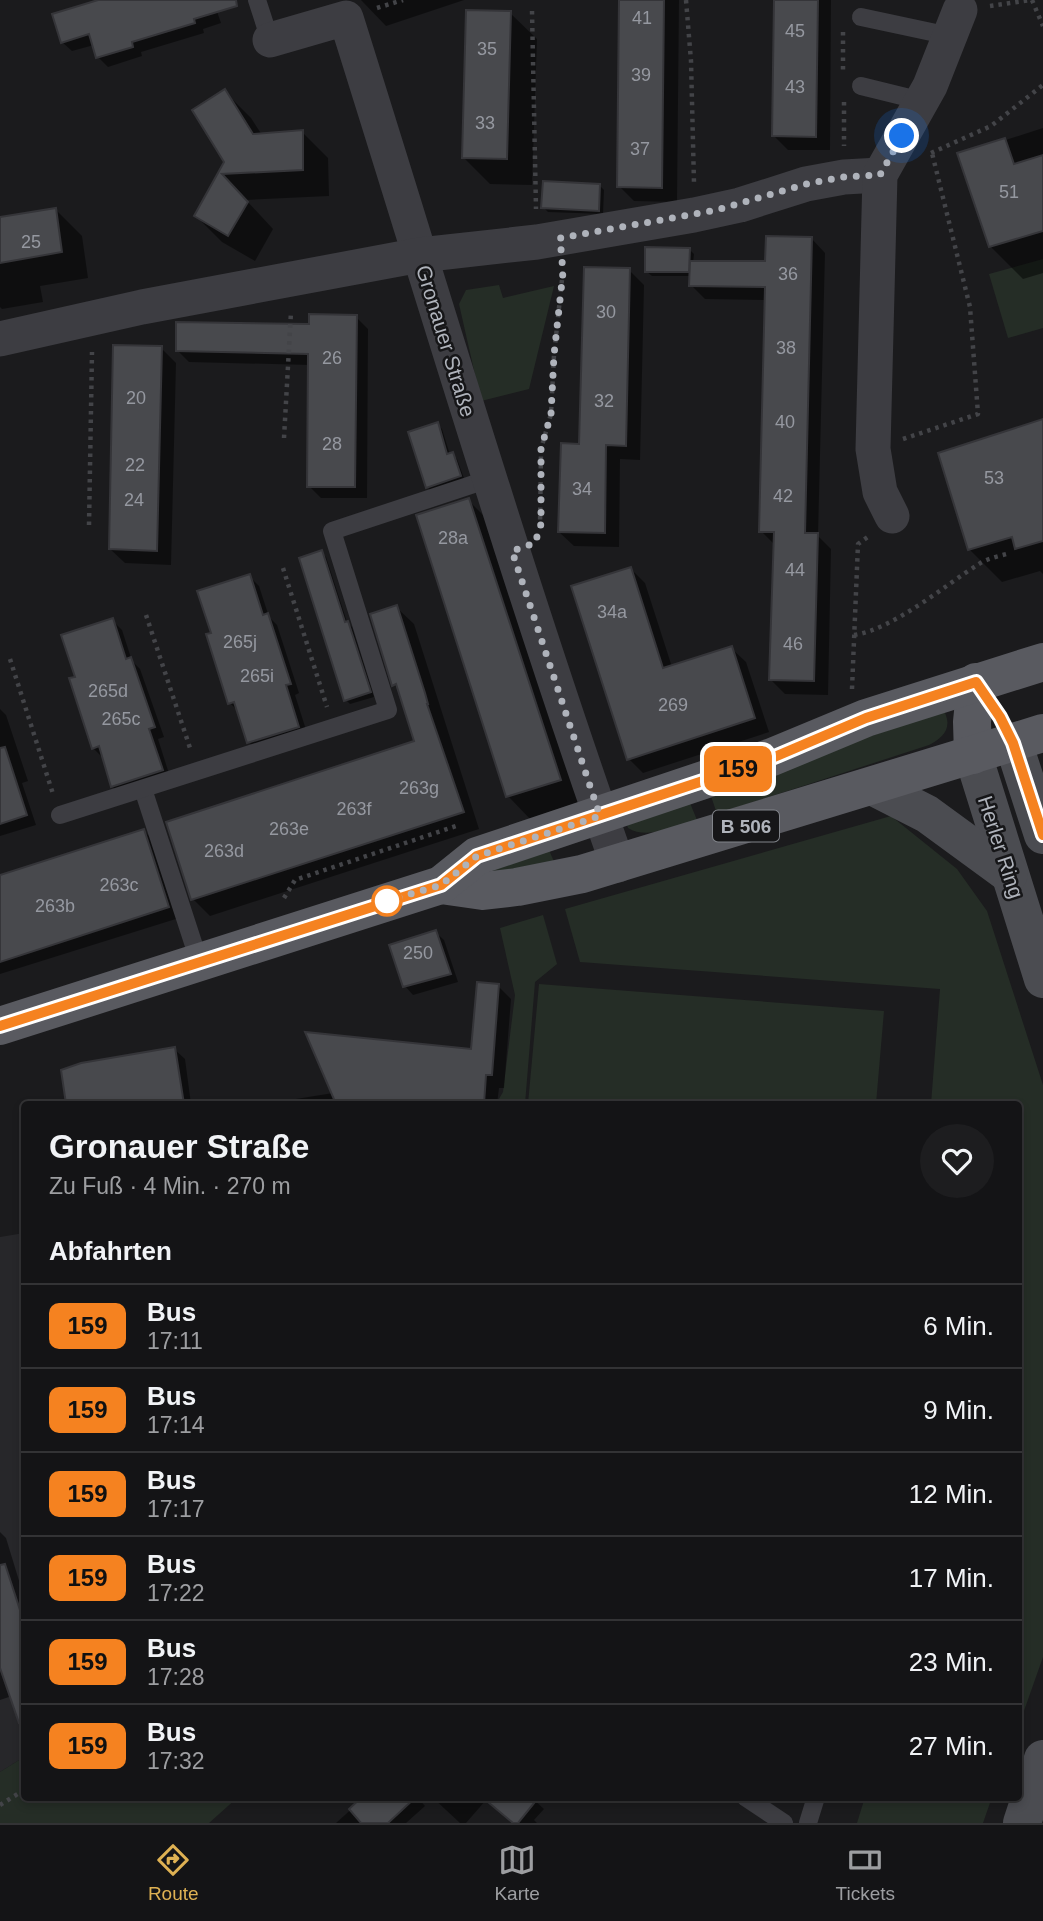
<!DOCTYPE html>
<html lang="de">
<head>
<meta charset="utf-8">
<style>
	body { margin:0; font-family:Arial,sans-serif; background:#1d1d1f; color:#f1f3f6; height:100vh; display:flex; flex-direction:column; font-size:26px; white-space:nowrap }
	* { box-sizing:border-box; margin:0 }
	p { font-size:23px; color:#9d9ea1 }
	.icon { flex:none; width:38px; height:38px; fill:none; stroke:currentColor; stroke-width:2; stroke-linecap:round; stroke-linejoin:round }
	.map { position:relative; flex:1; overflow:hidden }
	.drawer { position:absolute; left:21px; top:1101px; width:1001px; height:700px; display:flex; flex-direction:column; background:#141416; border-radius:7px; box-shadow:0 4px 10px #0003,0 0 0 2px #333335 }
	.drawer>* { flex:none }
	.badge { padding:0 14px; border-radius:10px; font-size:24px; line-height:46px }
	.you { position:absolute; width:35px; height:35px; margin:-18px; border:5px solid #fff; border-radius:50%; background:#1a73e8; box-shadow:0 0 0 10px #1a73e833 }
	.map>.badge { position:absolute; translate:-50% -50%; box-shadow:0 0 0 4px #fff }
	h2 { padding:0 28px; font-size:26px; line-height:63px }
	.round { display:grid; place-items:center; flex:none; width:74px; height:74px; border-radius:37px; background:#1d1d1f }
	.summary { display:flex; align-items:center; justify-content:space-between; height:119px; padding:0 28px }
	h1 { font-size:33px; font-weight:600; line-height:52px }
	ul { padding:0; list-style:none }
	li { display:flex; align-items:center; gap:21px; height:84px; padding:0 28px; border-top:2px solid #333335 }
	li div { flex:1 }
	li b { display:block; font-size:26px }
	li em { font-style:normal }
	li .badge { min-width:77px; font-weight:700; text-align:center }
	.tab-bar { display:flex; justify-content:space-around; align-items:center; height:98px; border-top:2px solid #333335; background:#141416; font-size:19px; color:#9d9ea1 }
	.tab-bar a { display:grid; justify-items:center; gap:4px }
	.tab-bar .on { color:#deb153 }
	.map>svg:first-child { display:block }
	.built { fill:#27272a }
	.green { fill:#252d26 }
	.shadow { fill:#0007 }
	.building { fill:#48494d; stroke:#353539; stroke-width:2 }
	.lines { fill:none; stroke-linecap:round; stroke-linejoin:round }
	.path { stroke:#434448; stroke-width:4.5; stroke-dasharray:3.5 5; stroke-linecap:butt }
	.lane { stroke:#3d3d42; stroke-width:18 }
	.street { stroke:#3d3d42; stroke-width:35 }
	.secondary { stroke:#4b4c51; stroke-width:38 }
	.primary { stroke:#595a60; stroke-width:38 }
	.line-casing { stroke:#fff; stroke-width:16 }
	.line { stroke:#f58220; stroke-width:10 }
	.walk { stroke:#afb3bb; stroke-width:7; stroke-dasharray:0 12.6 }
	.stop-dot { fill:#fff; stroke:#f58220; stroke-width:3.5 }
	.labels { text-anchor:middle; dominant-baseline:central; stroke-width:5; stroke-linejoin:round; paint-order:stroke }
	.number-label { font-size:18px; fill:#9598a0 }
	.shield { fill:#161618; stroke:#81848a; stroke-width:2 }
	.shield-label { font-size:19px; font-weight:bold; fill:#afb3bb }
	.street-label { font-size:21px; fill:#afb3bb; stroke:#161618 }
</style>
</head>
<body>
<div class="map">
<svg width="1043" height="1823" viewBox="0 0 1043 1823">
	<rect width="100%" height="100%" fill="#1b1b1d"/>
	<!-- built -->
	<polygon class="built" points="24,1233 24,1757 0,1772 0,1237"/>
	<!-- green -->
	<g class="green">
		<polygon points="1043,259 1043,328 1008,338 989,274"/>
		<polygon points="499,285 503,298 554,286 529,389 481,401 459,304 466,290"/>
		<path d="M944,711C953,728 943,738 929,745L717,814L711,796L816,755Z"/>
		<path d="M690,803L697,820C677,826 647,840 628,828L627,825Z"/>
		<polygon points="891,816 957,869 987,911 1043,1085 1043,1657 1019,1725 1018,1104 931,1104 940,989 580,962 565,909"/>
		<polygon points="549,850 555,864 484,877 485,870"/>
		<polygon points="543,915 557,964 535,982 525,1104 496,1104 503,1092 515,995 500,928"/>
		<polygon points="539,984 884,1011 876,1104 528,1104"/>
		<polygon points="24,1757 24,1797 238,1797 209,1823 0,1823 0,1772"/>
		<polygon points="865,1797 992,1797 983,1823 857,1823"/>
	</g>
	<!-- shadow -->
	<g class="shadow">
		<polygon points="104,0 213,0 221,23 203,29 204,33 141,52 142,56 108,67 98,57 94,45 72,51 62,42"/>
		<polygon points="361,0 464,0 386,26"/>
		<polygon points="621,0 679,0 677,202 634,201 619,186"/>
		<polygon points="776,0 831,0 830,150 788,150 774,136"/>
		<polygon points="510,13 537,39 532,185 490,184 464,158"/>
		<polygon points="224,91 251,118 262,135 302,132 328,158 329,196 246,200 273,229 255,261 222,242 196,216 226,162"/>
		<polygon points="1043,128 1043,273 1023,279 990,246 959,155"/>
		<polygon points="600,186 604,190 603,214 548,212 543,207"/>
		<polygon points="56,210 82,236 88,278 40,286 43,302 2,309 0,307 0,219"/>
		<polygon points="811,238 825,253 818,536 831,549 828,695 785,694 771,680 775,545 761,531 766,300 705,299 691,285 691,276 652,276 647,272 689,249 694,254 693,263 767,263"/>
		<polygon points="629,270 644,285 640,460 620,459 619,547 574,546 559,532"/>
		<polygon points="356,317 368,329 367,498 321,498 309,486 310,365 189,362 177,350"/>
		<polygon points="161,348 176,363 171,565 125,563 110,549"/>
		<polygon points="1043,421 1043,574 1040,571 1002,582 969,549"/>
		<polygon points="437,424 442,429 450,455 452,454 457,459 465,481 432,491 427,487"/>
		<polygon points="468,500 491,523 583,803 531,820 508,796"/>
		<polygon points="321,552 326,557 347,622 352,627 374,697 350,704 346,700"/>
		<polygon points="631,569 645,583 672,667 731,648 746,662 769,732 643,773 629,759"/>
		<polygon points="249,576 259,586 269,617 277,625 299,693 295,695 308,736 259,752 249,742 240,713 230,703 208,635 213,634"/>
		<polygon points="396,607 414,624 479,829 210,916 193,899 416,743 400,691 394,685"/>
		<polygon points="112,620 122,630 132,661 140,669 164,737 158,739 171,780 122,796 112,786 103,758 93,748 77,678"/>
		<polygon points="0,709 6,715 28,781 22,783 36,825 0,836"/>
		<polygon points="144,831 155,842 179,918 0,974 0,877"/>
		<polygon points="435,932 444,940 458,982 413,995 405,986"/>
		<polygon points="498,986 511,999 504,1088 499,1088 497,1104 265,1104 333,1093 473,1051"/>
		<polygon points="174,1049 185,1059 191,1104 68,1104 63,1071"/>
		<polygon points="0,1532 6,1538 24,1597 24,1710 12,1696 0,1700"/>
		<polygon points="365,1797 417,1797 425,1806 406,1823 336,1823"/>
		<polygon points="432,1797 531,1797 544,1809 534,1820 537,1823 514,1823 486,1800 466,1823 460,1823"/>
	</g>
	<!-- building -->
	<g class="building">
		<polygon points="98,0 236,0 237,6 194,19 195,23 132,42 133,47 96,58 89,34 61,43 52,14"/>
		<polygon points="619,0 664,0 662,188 617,187"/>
		<polygon points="774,0 818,0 816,137 772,136"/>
		<polygon points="466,10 511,11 507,159 462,158"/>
		<polygon points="225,89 253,134 303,130 303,170 222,174 248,202 228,236 194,216 224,162 192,110"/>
		<polygon points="1005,138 1014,164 1043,155 1043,231 989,247 957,153"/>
		<polygon points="543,181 600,184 599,211 541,208"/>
		<polygon points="56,208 62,252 0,263 0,217"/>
		<polygon points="766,236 812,237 805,533 818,533 814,681 769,680 774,532 759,532 765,287 689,286 690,261 765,261"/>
		<polygon points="645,247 690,248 689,272 645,272"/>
		<polygon points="584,267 630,268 626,446 606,445 605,533 558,532 561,443 579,444"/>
		<polygon points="309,314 357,315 355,487 307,487 308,354 176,351 176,322 309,324"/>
		<polygon points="113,345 162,346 157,551 109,549"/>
		<polygon points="1043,419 1043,541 1015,549 1012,537 968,550 938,453"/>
		<polygon points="438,422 447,454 453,452 461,476 426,488 408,432"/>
		<polygon points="469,498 561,780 506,797 416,515"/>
		<polygon points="322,550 345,622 348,621 371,692 344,701 299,558"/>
		<polygon points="631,567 663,668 732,646 755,718 627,760 571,586"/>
		<polygon points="250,574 263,615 268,613 291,684 286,685 299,727 247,743 234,702 228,704 206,634 211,633 197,591"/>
		<polygon points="397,605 425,693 428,704 427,704 464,812 191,900 166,822 414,741 396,684 392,686 370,614"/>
		<polygon points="113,618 126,659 131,657 155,727 149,729 163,770 111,787 99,746 92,749 69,678 75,677 61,635"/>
		<polygon points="5,747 27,815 0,824 0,748"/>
		<polygon points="144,829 169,907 0,962 0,875"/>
		<polygon points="436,930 451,974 403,987 389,945"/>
		<polygon points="477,982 499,984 492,1075 486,1075 484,1104 336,1104 305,1032 471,1049"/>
		<polygon points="175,1047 184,1104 66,1104 61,1070 81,1063"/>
		<polygon points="5,1564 20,1610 24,1609 24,1722 19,1723 0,1668 0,1565"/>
		<polygon points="362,1797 416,1797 388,1823 361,1823 349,1809"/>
		<polygon points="482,1797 539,1797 518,1823 513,1823"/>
	</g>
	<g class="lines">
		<!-- path -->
		<g class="path">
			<polyline points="686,0 691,61 694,183"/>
			<polyline points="1032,0 1043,26"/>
			<polyline points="990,6 1031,0"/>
			<polyline points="377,8 403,0"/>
			<polyline points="532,11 536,209"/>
			<polyline points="843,32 843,73"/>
			<polyline points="844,102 844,146"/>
			<polyline points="931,153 991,126 1043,85"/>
			<polyline points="284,438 291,312"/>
			<polyline points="903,439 978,414 970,307 932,153"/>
			<polyline points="89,525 92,352"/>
			<polyline points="540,528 541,449 551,414 554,355 563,270"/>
			<polyline points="283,568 327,707"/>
			<polyline points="146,615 191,751"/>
			<path d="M854,635C894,629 945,585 979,564C988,558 1000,556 1010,553"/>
			<polyline points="10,659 53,794"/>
			<polyline points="852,689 858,544 869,536"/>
			<polyline points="284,898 295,880 459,825"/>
			<polyline points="0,1805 24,1790"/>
		</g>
		<!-- lane -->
		<g class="lane">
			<polyline points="257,0 270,40"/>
			<polyline points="861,17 950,36"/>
			<polyline points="861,86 922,101"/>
			<polyline points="143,789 199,961"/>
			<polyline points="60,815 388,710 332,531 489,479"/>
			<polyline points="745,1797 784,1823"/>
			<polyline points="808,1823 816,1797"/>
		</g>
		<!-- street -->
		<g class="street">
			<path d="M270,40L346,18C435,301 519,585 618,865"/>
			<polyline points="0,339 142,307 420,255 537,242 694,215 740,205 806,184 844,177 880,175"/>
			<polyline points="892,516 880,492 873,449 880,175 930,86 960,10"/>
		</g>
		<!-- secondary -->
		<g class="secondary">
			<polyline points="1013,742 1043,835"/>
			<polyline points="973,755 1043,979"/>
			<polyline points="874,787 927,814 1009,874"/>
			<polyline points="1022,1823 1043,1759"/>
		</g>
		<!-- primary -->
		<g class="primary">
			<polyline points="973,755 972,722 976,682"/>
			<polyline points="441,885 483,891 517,887 582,874 1043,733"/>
			<polyline points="0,1026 441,885 477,856 772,757 866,718 1043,662"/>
		</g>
	</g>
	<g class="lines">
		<defs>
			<polyline id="line" points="0,1026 441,885 477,856 772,758 866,718 976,682 1000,717 1013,743 1043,835"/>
		</defs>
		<!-- line casing -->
		<use href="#line" class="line-casing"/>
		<!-- line -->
		<use href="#line" class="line"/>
		<!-- walk -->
		<polyline class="walk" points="387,901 441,885 477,856 600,816 512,551 535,543 541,524 541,449 551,414 554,355 563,272 560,238 717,210 806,184 844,177 880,175 902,136"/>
	</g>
	<!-- markers -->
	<circle class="stop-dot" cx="387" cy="901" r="14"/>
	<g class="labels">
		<!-- number labels -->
		<g class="number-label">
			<text x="642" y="18">41</text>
			<text x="795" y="31">45</text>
			<text x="487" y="49">35</text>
			<text x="641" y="75">39</text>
			<text x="795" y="87">43</text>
			<text x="485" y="123">33</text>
			<text x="640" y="149">37</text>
			<text x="1009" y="192">51</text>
			<text x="31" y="242">25</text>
			<text x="788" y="274">36</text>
			<text x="606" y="312">30</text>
			<text x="786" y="348">38</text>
			<text x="332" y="358">26</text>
			<text x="136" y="398">20</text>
			<text x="604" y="401">32</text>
			<text x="785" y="422">40</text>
			<text x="332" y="444">28</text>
			<text x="135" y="465">22</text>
			<text x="994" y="478">53</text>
			<text x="582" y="489">34</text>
			<text x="783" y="496">42</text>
			<text x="134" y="500">24</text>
			<text x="453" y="538">28a</text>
			<text x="795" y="570">44</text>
			<text x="612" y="612">34a</text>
			<text x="240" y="642">265j</text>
			<text x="793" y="644">46</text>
			<text x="257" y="676">265i</text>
			<text x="108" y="691">265d</text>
			<text x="673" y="705">269</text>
			<text x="121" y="719">265c</text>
			<text x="419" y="788">263g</text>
			<text x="354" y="809">263f</text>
			<text x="289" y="829">263e</text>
			<text x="224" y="851">263d</text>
			<text x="119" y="885">263c</text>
			<text x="55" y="906">263b</text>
			<text x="418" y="953">250</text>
		</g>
		<!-- shield labels -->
		<rect class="shield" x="713" y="810.5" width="66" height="31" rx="5"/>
		<g class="shield-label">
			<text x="746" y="826">B 506</text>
		</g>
		<!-- street labels -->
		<g class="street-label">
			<text transform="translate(446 341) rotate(73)">Gronauer Straße</text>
			<text transform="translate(1001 847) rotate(72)">Herler Ring</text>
		</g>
	</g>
</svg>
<div class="you" style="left:902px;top:136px"></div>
<b class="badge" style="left:738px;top:769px;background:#f58220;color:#111">159</b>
<section class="drawer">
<div class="summary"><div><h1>Gronauer Straße</h1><p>Zu Fuß · 4 Min. · 270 m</p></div><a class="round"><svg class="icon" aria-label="heart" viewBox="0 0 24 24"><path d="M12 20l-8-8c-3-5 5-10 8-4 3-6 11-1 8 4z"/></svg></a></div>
<h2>Abfahrten</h2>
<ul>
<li><span class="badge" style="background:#f58220;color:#111">159</span><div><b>Bus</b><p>17:11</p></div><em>6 Min.</em></li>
<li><span class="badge" style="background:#f58220;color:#111">159</span><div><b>Bus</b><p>17:14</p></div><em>9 Min.</em></li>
<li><span class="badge" style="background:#f58220;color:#111">159</span><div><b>Bus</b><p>17:17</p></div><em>12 Min.</em></li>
<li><span class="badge" style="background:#f58220;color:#111">159</span><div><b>Bus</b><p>17:22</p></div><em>17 Min.</em></li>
<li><span class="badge" style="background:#f58220;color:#111">159</span><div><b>Bus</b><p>17:28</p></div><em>23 Min.</em></li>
<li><span class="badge" style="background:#f58220;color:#111">159</span><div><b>Bus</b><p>17:32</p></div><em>27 Min.</em></li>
</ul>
</section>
</div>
<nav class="tab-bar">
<a class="on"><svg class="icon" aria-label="directions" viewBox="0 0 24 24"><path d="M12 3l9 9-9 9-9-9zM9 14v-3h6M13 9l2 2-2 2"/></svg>Route</a>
<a><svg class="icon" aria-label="map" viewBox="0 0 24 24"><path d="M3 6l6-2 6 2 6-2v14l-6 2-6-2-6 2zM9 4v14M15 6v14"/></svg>Karte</a>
<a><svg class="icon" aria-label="tickets" viewBox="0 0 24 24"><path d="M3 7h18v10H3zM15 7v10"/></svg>Tickets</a>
</nav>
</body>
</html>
